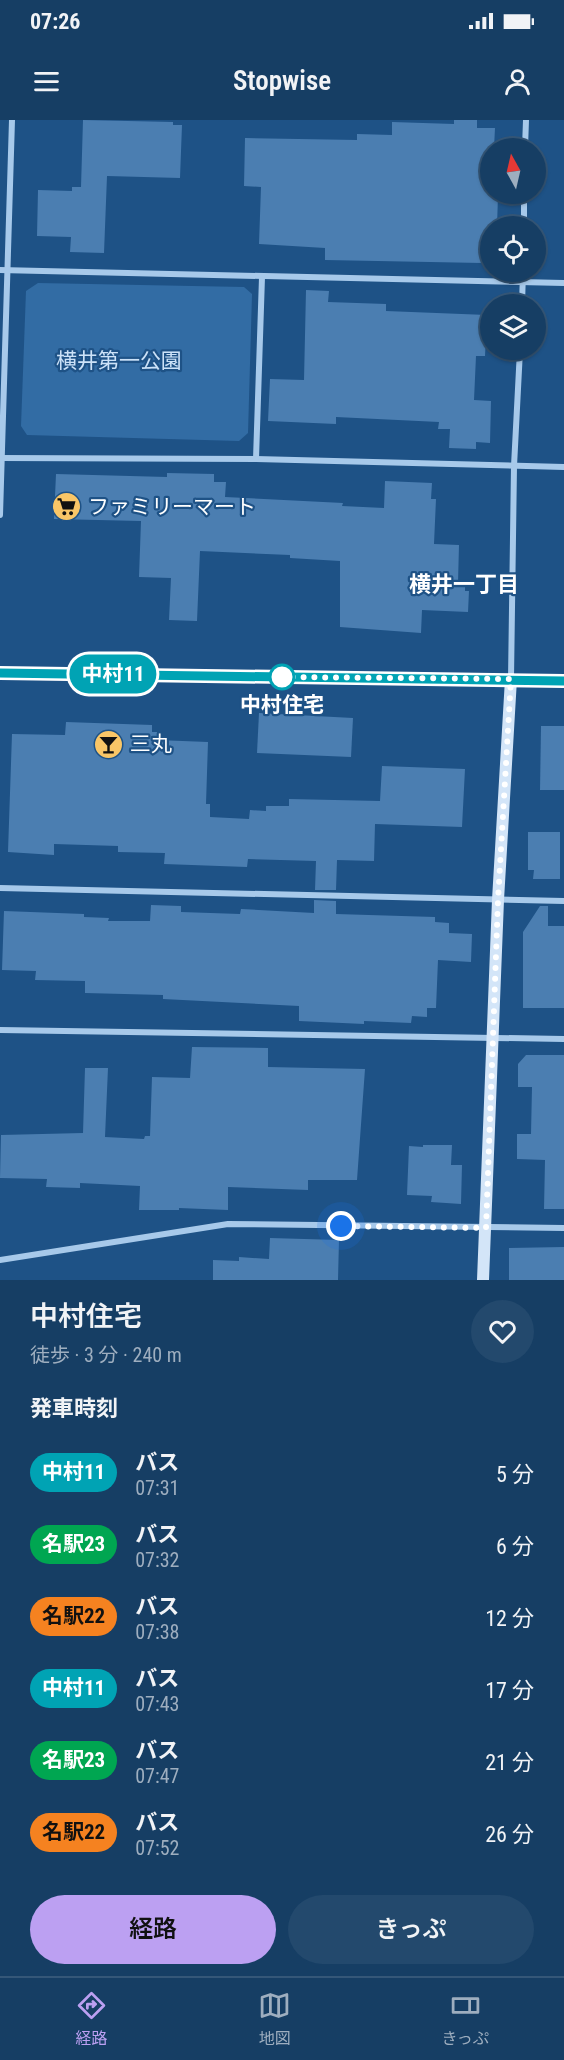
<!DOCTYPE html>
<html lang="ja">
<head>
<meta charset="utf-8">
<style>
	body { margin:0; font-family:"Roboto Condensed","Noto Sans JP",sans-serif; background:#23496d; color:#f1f3f6; height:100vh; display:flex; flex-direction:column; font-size:22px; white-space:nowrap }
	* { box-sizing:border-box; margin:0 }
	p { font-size:20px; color:#9eaebf }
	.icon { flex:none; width:33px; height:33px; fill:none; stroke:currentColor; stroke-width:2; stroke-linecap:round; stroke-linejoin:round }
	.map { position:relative; height:1160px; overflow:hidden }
	.sheet { display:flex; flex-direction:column; background:#163e64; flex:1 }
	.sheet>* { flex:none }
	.badge { padding:0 12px; border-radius:20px; font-size:21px; line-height:39px }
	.needle { width:39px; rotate:352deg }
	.tools { position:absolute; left:480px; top:18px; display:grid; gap:12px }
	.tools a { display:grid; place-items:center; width:66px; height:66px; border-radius:50%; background:#163e64; box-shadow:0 2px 4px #0004,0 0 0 2px #355778; font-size:30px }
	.you { position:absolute; width:30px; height:30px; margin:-15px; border:4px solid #fff; border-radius:50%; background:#1a73e8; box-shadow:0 0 0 9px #1a73e833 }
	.map>.badge { position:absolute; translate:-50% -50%; box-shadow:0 0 0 3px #fff }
	h2 { padding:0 30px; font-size:22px; line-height:54px }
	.round { display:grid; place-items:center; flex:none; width:63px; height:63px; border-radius:32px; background:#23496d }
	.head { display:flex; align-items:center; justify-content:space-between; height:102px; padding:0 30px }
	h1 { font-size:28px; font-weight:600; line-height:45px }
	.cta { display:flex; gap:12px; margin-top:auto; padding:12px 30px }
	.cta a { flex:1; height:69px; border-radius:36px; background:#bca0f2; color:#111; font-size:24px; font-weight:600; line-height:69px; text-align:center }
	.cta a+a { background:#23496d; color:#f1f3f6 }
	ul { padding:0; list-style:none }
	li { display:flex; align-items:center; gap:18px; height:72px; padding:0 30px }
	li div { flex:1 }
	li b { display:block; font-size:22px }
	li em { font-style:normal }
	li .badge { min-width:66px; font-weight:700; text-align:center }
	.status { display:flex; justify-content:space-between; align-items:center; height:42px; padding:0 30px; background:#163e64; direction:ltr }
	.status svg { height:16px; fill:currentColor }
	header { display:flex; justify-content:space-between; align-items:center; height:78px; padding:0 30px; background:#163e64; font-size:27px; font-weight:600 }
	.menu { display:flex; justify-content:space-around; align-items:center; height:84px; border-top:2px solid #355778; background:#163e64; font-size:16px; color:#9eaebf }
	.menu a { display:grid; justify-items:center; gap:3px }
	.menu .selected { color:#bca0f2 }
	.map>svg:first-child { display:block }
	.green { fill:#326ca4 }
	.building { fill:#4b7eb1 }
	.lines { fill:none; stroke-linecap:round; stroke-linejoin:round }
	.street { stroke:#a7c9ea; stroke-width:6 }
	.secondary { stroke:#d3e5f8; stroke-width:12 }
	.line-casing { stroke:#fff; stroke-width:14 }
	.line { stroke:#00a3b4; stroke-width:9 }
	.walk { stroke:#fff; stroke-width:6; stroke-dasharray:0 10.8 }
	.stop-dot { fill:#fff; stroke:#00a3b4; stroke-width:3 }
	.labels { text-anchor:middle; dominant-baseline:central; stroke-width:4.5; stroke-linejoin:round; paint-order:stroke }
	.park-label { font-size:21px; fill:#cce2f8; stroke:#1e5286 }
	.poi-label { font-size:21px; fill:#fff; stroke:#1e5286; text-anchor:start }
	.stop-label { font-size:21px; font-weight:bold; fill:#fff; stroke:#1e5286 }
	.neighbourhood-label { font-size:22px; font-weight:bold; fill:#fff; stroke:#1e5286 }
</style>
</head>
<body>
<div class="status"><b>07:26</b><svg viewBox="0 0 49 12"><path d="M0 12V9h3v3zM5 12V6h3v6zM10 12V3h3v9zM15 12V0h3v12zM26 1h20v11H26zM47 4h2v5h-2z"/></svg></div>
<header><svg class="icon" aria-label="menu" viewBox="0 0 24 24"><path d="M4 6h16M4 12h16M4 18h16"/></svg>Stopwise<svg class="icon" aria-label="person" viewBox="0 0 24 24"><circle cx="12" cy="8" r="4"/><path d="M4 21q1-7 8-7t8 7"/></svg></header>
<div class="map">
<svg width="564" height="1160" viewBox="0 0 564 1160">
	<rect width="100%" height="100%" fill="#1e5286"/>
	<!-- green -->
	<polygon class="green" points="38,163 244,167 252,174 248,313 239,321 27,315 21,306 26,171"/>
	<!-- building -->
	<g class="building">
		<polygon points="83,0 173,2 173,5 182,5 180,58 107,56 104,133 70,132 71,117 37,116 38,70 72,71 72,67 81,67"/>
		<polygon points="454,0 477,0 477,8 495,8 494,28 490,28 490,76 498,76 497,106 490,106 490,133 482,133 482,143 325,140 325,128 259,124 261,67 244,66 245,18 357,20 357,14 392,15 392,2 454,4"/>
		<polygon points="306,170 329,171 328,182 386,184 386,191 487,195 485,236 476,236 474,280 491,281 490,323 476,322 476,329 449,328 450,309 438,309 439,302 336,297 336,304 268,301 270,259 304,260"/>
		<polygon points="167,353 214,354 214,362 226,362 225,377 343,383 342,386 384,388 385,361 432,363 431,379 436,379 434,424 459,425 458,463 465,463 465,471 469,471 468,492 422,490 421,513 340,507 340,441 290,438 290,435 200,431 197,501 169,500 171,458 139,457 141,401 54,399 56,354 167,357"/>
		<polygon points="259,593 353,598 351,637 257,633"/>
		<polygon points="66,602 152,605 152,612 157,612 157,620 208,622 206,684 210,684 210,697 249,699 250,690 266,691 266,686 289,686 289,679 380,681 382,646 465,649 462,707 375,704 374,741 337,740 336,770 315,770 316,741 248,739 247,747 164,744 165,733 118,732 118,726 54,724 54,735 8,732 12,614 65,615"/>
		<polygon points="541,606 564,606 564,670 540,670"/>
		<polygon points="528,712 560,712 560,759 533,759 534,750 528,750"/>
		<polygon points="314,780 336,781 336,794 435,797 435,802 449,803 449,813 472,814 471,842 438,840 436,888 427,888 427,897 412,896 411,903 364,901 364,904 299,901 299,886 163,879 163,875 85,873 85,861 35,860 36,851 2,850 4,791 84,794 84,797 109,798 108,801 150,801 151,785 181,786 181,792 240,794 241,789 314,793"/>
		<polygon points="540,786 548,786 548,806 564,806 564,888 523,888 523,812"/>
		<polygon points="192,927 268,928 268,947 365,949 357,1060 308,1060 308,1070 228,1067 228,1090 179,1088 179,1090 139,1090 140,1066 80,1063 80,1068 46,1067 47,1059 0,1058 1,1015 83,1013 85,948 108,948 105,1017 144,1019 145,1016 150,1016 152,957 190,958"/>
		<polygon points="526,935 564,935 564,1089 544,1089 545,1040 517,1039 517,1014 531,1014 532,967 518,967 518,944"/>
		<polygon points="423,1025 452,1025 451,1045 462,1045 461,1084 431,1082 432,1076 407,1075 409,1026 423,1027"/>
		<polygon points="270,1118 339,1120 338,1160 213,1160 213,1140 239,1141 239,1137 269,1139"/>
		<polygon points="564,1127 564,1160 509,1160 509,1128"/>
	</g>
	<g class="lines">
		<!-- street -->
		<g class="street">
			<polyline points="525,28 526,0"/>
			<polyline points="524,106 524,74"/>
			<polyline points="0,150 564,163"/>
			<polyline points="522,184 523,152"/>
			<polyline points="0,338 256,339 564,347"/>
			<polyline points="256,339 262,157"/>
			<polyline points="0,395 12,0"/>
			<polyline points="511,559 514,346 520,230"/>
			<polyline points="0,768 564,781"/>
			<polyline points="0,910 564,919"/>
			<polyline points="0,1140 228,1104 564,1108"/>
		</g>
		<!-- secondary -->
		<g class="secondary">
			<polyline points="0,553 564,561"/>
			<polyline points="483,1160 498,780 511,559"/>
		</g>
	</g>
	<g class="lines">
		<defs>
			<polyline id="line" points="0,553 564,561"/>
		</defs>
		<!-- line casing -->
		<use href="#line" class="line-casing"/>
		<!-- line -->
		<use href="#line" class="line"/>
		<!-- walk -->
		<polyline class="walk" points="282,557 511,559 498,780 486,1108 341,1106"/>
	</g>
	<!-- icons -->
	<defs>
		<symbol id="supermarket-disc" viewBox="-11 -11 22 22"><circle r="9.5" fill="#f9c667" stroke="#1e5286"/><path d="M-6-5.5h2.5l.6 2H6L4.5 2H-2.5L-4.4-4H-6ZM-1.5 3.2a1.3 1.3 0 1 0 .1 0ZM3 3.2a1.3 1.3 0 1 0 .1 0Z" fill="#111"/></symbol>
		<symbol id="bar-disc" viewBox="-11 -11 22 22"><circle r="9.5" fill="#f9c667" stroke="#1e5286"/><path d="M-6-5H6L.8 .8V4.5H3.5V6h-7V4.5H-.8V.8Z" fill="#111"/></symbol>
	</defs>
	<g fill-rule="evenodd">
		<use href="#supermarket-disc" x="50" y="370" width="33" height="33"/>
		<use href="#bar-disc" x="92" y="608" width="33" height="33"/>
	</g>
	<!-- markers -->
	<circle class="stop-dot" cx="282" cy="557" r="12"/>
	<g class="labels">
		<!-- park labels -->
		<g class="park-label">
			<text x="119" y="241">横井第一公園</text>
		</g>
		<!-- poi labels -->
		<g class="poi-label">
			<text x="88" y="387">ファミリーマート</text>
			<text x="130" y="624">三丸</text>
		</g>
		<!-- stop labels -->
		<g class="stop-label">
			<text x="282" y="585">中村住宅</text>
		</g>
		<!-- neighbourhood labels -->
		<g class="neighbourhood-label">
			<text x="464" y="464">横井一丁目</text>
		</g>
	</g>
</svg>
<div class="tools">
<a><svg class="needle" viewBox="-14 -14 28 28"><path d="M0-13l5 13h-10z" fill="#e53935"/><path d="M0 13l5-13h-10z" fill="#9eaebf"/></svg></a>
<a><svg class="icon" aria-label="locate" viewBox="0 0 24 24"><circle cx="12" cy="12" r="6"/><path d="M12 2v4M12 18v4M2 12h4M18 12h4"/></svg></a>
<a><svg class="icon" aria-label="layers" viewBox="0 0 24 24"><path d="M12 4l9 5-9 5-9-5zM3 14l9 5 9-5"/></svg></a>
</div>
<div class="you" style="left:341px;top:1106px"></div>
<b class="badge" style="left:113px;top:554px;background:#00a3b4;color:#fff">中村11</b>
</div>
<section class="sheet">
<div class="head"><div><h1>中村住宅</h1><p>徒歩 · 3 分 · 240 m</p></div><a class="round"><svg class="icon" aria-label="heart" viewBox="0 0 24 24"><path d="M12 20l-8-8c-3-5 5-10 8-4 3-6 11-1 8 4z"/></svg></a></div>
<h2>発車時刻</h2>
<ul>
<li><span class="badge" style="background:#00a3b4;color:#fff">中村11</span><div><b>バス</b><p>07:31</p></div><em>5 分</em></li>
<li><span class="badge" style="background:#00a651;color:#fff">名駅23</span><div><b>バス</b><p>07:32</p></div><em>6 分</em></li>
<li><span class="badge" style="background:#f58220;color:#111">名駅22</span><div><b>バス</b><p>07:38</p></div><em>12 分</em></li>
<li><span class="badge" style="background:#00a3b4;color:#fff">中村11</span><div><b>バス</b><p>07:43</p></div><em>17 分</em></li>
<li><span class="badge" style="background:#00a651;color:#fff">名駅23</span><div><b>バス</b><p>07:47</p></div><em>21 分</em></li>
<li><span class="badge" style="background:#f58220;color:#111">名駅22</span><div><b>バス</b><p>07:52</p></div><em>26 分</em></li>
</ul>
<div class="cta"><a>経路</a><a>きっぷ</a></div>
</section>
<nav class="menu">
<a class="selected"><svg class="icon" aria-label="directions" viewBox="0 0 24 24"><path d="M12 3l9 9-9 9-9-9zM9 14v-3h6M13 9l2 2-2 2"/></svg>経路</a>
<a><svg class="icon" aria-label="map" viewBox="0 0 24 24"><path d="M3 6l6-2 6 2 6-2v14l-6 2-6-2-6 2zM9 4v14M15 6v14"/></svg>地図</a>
<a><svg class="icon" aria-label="tickets" viewBox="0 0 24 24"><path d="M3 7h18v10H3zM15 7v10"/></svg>きっぷ</a>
</nav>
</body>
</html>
